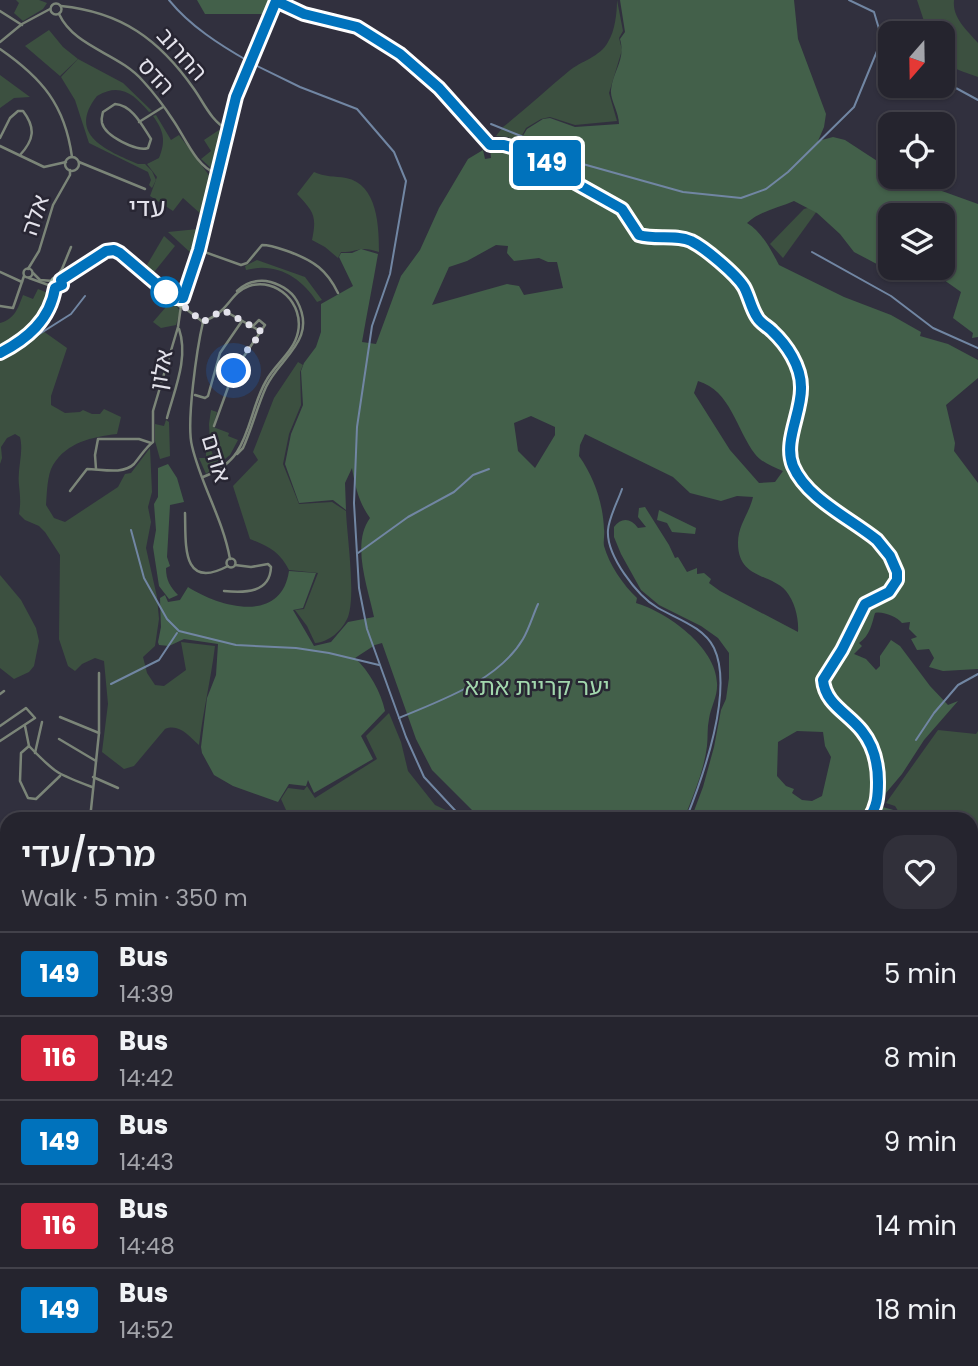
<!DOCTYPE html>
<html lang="en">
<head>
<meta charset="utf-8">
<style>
	body { margin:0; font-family:Poppins,"Noto Sans Hebrew",sans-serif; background:#31303a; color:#f1f3f6; height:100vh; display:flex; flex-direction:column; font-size:26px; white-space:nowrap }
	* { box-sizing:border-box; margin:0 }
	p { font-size:23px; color:#a3a4aa }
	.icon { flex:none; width:38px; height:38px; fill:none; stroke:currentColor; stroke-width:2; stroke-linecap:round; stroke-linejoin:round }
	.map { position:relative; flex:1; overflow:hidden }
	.panel { position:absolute; left:0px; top:812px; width:978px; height:555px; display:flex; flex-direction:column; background:#25242e; border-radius:21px 21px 0 0; box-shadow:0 2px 5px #0004,0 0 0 2px #42414a }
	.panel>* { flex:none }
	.badge { padding:0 14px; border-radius:5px; font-size:24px; line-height:46px }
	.needle { width:46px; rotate:200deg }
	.buttons { position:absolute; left:878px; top:21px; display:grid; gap:14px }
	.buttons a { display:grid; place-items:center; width:77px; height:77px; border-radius:14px; background:#25242e; box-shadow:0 2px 5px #0004,0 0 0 2px #42414a; font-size:35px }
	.you { position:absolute; width:35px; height:35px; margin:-18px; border:5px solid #fff; border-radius:50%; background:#1a73e8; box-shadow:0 0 0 10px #1a73e833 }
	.map>.badge { position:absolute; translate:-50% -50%; box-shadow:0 0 0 4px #fff }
	.round { display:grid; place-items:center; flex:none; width:74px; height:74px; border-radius:21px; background:#31303a }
	.head { display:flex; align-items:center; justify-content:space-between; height:119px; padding:0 21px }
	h1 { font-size:33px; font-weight:600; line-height:52px }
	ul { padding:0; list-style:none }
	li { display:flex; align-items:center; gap:21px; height:84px; padding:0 21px; border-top:2px solid #42414a }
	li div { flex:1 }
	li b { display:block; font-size:26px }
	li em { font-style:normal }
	li .badge { min-width:77px; font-weight:700; text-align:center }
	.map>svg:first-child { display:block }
	.green { fill:#3c5040 }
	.forest { fill:#43604a; fill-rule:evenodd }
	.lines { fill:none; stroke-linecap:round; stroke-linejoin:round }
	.stream { stroke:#7186a3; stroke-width:2 }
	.street { stroke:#7b8578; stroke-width:2.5 }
	.secondary { stroke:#a5b49f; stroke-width:4.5 }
	.highway { stroke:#e1f9d9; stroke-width:6 }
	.line-casing { stroke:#fff; stroke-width:16 }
	.line { stroke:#0072bc; stroke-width:10 }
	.walk { stroke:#e3e2eb; stroke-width:7; stroke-dasharray:0 12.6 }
	.stop-dot { fill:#fff; stroke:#0072bc; stroke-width:3.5 }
	.labels { text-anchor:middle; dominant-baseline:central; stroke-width:5; stroke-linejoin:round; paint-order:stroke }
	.street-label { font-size:23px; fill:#e3e2eb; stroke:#282633 }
	.park-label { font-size:23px; fill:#a2d7ad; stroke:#282633 }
	.quarter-label { font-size:26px; fill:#e3e2eb; stroke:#282633 }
</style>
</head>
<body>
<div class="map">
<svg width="978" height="1366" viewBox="0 0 978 1366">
	<rect width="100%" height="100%" fill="#31303e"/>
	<!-- green -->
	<g class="green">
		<polygon points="16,0 39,0 47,3 43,9 23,21 14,13 19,3"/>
		<path d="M617,0L623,31L619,38L622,50L609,93L617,121L575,125L550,117L541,119L526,128L518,143L508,137L496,136L503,127C526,109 547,89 569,71C581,61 600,57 608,42C615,31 617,13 617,0Z"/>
		<path d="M917,0H954C952,18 967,30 978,43V77C947,66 943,67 943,33H928Z"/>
		<polygon points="49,30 63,47 78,59 60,76 25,46"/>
		<path d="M78,59L123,83L152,111L149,112C134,94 120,82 97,96C66,135 108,151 138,164H145L152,171L156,180L152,188L149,185L151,180L148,172L89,143L75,100L61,77Z"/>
		<polygon points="0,75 30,97 14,98 0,108"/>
		<path d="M156,115L171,140L179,135L211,178L202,215L183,198L173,211L150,196L157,177L147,164L159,158C166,141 164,131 153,116Z"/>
		<polygon points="219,130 223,133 215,166 212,169 201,159 211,151 204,140"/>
		<path d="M314,172C324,177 335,176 346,178C378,184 379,228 379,252C360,245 359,252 341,252L338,258L325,247L312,240C317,216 314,212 297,194Z"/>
		<polygon points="811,207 817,211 783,258 770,244 804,209"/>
		<polygon points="198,229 192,254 168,232"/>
		<polygon points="164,236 175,246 151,276 144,270"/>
		<path d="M257,260L305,277L322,300L317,302C301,277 276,262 246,270L245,266Z"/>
		<path d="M38,289L53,295C40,324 28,335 0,351V323C15,319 18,308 23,295L33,299Z"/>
		<polygon points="172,300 180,311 176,325 161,328 153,322"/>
		<path d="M43,331L67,348L51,396V405L65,413L80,412L83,410L92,414H100L104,409L121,417L117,434C92,437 67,442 53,465C47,475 47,493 46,505L54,518L65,522L118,487L125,474L131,473L150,448L152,492L148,507L151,522L146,548L157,597L159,619L155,646L143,657L147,673L155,685L164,686L186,670L181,642L215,646C211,679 203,711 199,745C189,736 179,723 165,729L134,766L124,769L102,752L108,704L104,661L95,658L82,664L75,671L68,666L59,639L60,555L45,532L39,526L25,520L19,514C21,503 20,495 19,485C17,468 24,453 20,437L15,434L7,438L1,447L2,458L0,464V357L35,338Z"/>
		<path d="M298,362L303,365L300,372L301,405L289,434L283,464L299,504L332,502L346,511C347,537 356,594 348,617C342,631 329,642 315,643L307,626L295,610L304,609L318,573L289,570C280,552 268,546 250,539L233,486L258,460L253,452L274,398Z"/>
		<polygon points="211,410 217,412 213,427 229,433 228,436 238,440 230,455 206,474 199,458 206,458 206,451 211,450 213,455 221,451 218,442 210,442 209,424"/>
		<polygon points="166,420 169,422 170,456 160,459 155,441 155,424 164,426"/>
		<polygon points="0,575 21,600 36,628 39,641 34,666 29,672 14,679 0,668"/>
		<polygon points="389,713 401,742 408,771 435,805 450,812 452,819 287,819 286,810 281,799 288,788 304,790 307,786 315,798 377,759 366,736"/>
		<polygon points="938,730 976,734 978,731 978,1058 971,1052 971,819 901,819 902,817 895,806 886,803"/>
		<polygon points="321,1360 430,1360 416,1366 325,1366"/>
		<polygon points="508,1360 581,1360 584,1366 508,1366"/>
	</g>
	<!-- forest -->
	<g class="forest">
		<polygon points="197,0 271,0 264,14 205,14"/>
		<path d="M620,0H794L798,39L826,114L824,127L818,141L833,137L845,140L891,170V177H903L978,204V337L972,338L973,333L953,318L961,292L944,280L918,278L909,281L854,252L840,234L817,213L794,201C778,208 760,211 747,223C762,232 771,250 779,265L844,297L891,315L921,332L920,336L948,344L978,360V378L946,405L955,443L954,451L978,483V669L943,671L929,667L934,658L929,649L917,650L911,639L917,637L909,629L910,622L902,623C897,617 883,611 875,613C872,623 870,636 859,643L862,646L854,654L866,659L876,670L880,666V656L891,640L900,646L930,686L948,705L958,701L924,740L902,774L880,800L879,806L897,811L898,819H691L703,787L714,747L721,710L726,699L729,678V653L718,638L701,626L659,605L641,590L621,554L614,537V527C621,517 631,518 638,528L646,527L638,517L639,508L645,507L669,545L675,558L678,557L687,572L697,568V574L704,573L711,579L709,583L720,591L798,632C799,619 795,602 786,591C770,573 738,579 738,543C738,525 749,514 753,497L737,496L721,501L690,493L673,477L585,434L580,445L579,456C594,477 603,503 604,529C605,535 603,540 604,546C609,564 623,585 637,598L636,603C667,612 716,647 717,683C718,696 711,706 709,719C707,728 708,737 707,746C704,771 693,796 684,819H481L432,770L416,739L382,643L375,645L355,658C369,671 381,692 385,711L361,736L373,759L314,793L308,780L306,786L289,784L278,802L233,786L214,775L202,753L201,747L207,698L216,675L218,644L184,639L169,646L159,645L158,642L161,627L160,598L165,595L168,602L180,600L188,587C219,607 281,625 289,571L316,573L303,608L293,610L314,646L331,642L348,622L374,617C368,588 351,544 370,518C359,503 355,486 352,468L345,483L346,510L333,500L299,503L285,464L291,434L303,405L301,371L304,363L316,347L321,332V304L353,286L339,257L341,253H352L361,249L378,254C373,283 367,313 362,342L376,344L401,276L420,250L439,208L468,159L483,150L485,159L491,158L490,147L497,137L507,138L518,144L527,129L543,119L550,118L575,127L619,124C619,112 610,100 611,90C613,70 626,60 620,39L625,32ZM891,215H943V268H891ZM496,245L508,246L507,253L514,261L539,258L548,262H557L563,288L524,295L519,286L507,284L432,305L449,267L467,261ZM698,381C731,391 736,429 755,454C761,462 773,467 783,471L775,482L759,483L730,450L694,393ZM531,416L555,427V435L535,468L518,451L514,423ZM797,731L823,732L825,746L831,757L822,796L812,801L802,800L792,793L794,789L786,786L777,776L778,742Z"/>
		<path d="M168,464L177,478L184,502L170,505L167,557L170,566L166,568C166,580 170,587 178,595L169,599L159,586L153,547L156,530L154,504L158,497V468Z"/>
		<polygon points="659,510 696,528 695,534 672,532 667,523 657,520"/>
		<polygon points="971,1118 978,1124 978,1366 807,1366 810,1360 971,1360"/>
		<polygon points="658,1360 741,1360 736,1366 667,1366"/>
	</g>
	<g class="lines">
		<!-- stream -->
		<g class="stream">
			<path d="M169,0C190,26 220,45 248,61"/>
			<polyline points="849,0 874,12 882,39 891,55"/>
			<polyline points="253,64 300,87 357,109 394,152 406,181 390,274 372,326 357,427 354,503 359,588 367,629 406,737 424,777 463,819"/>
			<polyline points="943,81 978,100"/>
			<polyline points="491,124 531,140 572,161 683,192 741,198 766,189 788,172 854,107 882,39"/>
			<polyline points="812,252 891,296 933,328 978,348"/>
			<polyline points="0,359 71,314 85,296"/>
			<path d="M622,489C618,501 609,517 608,530C606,555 637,596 658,608C677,619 704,627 714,648C734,690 703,777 686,819"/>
			<polyline points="131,530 144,578 167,619 179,631 236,645 296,648 329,653 379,665"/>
			<polyline points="358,553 408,517 454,492 473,475 489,469"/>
			<polyline points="111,684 159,660 177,633"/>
			<path d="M399,718C441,700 498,681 523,639C529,629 533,615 538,604"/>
			<polyline points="916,740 934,713 958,685 978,674"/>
			<polyline points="0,1018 7,1010"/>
			<polyline points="971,1245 978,1245"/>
			<polyline points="335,1360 342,1366"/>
			<polyline points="621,1360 630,1366"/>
			<polyline points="476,1366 477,1360"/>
			<polyline points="777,1366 778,1360"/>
		</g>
		<!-- street -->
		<g class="street">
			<path d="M276,1C285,6 295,11 305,15C322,20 341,20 358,28C413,53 450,103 490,145H504L536,154L572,181L622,209L639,235L677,237L693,242L741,283L756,316L774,332L790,353L800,374V406L790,453L796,472L814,493L877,540L890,557L897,571V580L889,592L865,604L842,650L823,680L825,693L860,728L874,752L878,772L879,819"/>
			<circle cx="56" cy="9" r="5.5"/>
			<path d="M61,6C121,12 159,39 194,89C204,103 211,121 228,130"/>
			<polyline points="0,11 22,25"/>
			<path d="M59,14C75,48 119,53 143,81C154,93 164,106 173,120C185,137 196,167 217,174"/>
			<polyline points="0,42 22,24 50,9"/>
			<path d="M0,49C42,78 65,105 72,157"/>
			<path d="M115,104C132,105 142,125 151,139L148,148C137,152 105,136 102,123C101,118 102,116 103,112Z"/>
			<polyline points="139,122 163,107"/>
			<path d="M0,138L10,118L18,111H23C36,128 34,140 20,155"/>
			<polyline points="0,146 44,167 66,162"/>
			<circle cx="72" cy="164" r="7"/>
			<polyline points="79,162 145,189"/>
			<path d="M199,250L241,265L247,263L262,245C272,245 281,249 290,252C314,261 327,270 338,293"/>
			<circle cx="28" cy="273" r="4.5"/>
			<polyline points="28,269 39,251 53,205 70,175 70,170"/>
			<polyline points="0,272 22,282"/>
			<polyline points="33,273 40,280 53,281"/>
			<polyline points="29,278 54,287"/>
			<polyline points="55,279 62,269 71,247"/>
			<path d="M237,291C245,283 255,280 266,281C278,283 291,290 297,301C318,340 280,357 266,387C257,407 252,428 243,448L237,454"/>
			<polyline points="0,306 13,308 24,276"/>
			<polyline points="182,306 203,322"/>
			<polyline points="223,310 262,332"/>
			<path d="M203,322C209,319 216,316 221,311C231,302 235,291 249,286C277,277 304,304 298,332C294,352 275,364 266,381C253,403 251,430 237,452C229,464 216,472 203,477"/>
			<path d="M203,322C197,348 186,423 192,446C201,485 223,519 230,559"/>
			<polyline points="195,395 205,398 208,396 220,353 242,321"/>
			<path d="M167,418C174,391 189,358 179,329"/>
			<polyline points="214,426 234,371 265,325 259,320 252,327"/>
			<polyline points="96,469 95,455 98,439 139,439 151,443"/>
			<path d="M70,491L87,469C101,469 123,475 134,464C141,456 145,448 153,442V411L178,327L181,306"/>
			<path d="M185,513C186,544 181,591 228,566"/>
			<circle cx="231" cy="563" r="4.5"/>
			<path d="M224,591C245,593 270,593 271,567L268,564L251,567L235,565"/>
			<polyline points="0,694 4,691"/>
			<polyline points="60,717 99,733"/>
			<polyline points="0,726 26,708 35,718 0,741"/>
			<polyline points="25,726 29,746"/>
			<polyline points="59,739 96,761"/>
			<polyline points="35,753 42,722"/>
			<path d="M60,776L36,799L28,798L20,781L21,753L29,746C55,773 57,774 92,787"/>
			<polyline points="93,777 118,788"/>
			<polyline points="90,819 99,733 99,673"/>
			<polyline points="120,819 125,815"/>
			<polyline points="869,819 876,807"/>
			<polyline points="0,889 7,903"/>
			<polyline points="0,959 7,953"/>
			<polyline points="0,1036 7,1029"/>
			<polyline points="0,1058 7,1072"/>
			<polyline points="0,1172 7,1144"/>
			<polyline points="971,1174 978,1178"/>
			<polyline points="0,1262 7,1250"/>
			<polyline points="0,1333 7,1330"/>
			<polyline points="137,1360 144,1366"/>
			<polyline points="353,1363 364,1366"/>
			<polyline points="248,1366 261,1360"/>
			<polyline points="425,1366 436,1360"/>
		</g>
		<!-- secondary -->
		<g class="secondary">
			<circle cx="57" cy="283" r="5"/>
			<path d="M61,280C75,269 102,243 120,253L178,303"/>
			<circle cx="181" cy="302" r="3.5"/>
			<polyline points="185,302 236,97 276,0"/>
			<path d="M0,353C27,339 50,320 55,288"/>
			<polyline points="0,975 4,968"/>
			<polyline points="0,983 7,970"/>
			<polyline points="0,1281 7,1300"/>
			<polyline points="0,1292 7,1313"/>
			<polyline points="34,1360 38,1366"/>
			<polyline points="213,1366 216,1360"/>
		</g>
		<!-- highway -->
		<g class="highway">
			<polyline points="0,843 7,856"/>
			<polyline points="0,869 7,884"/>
			<polyline points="4,968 7,965"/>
			<polyline points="302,1360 306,1366"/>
			<polyline points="313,1360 317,1366"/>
		</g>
	</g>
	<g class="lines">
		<defs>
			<path id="line" d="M0,353C27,339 50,320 55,288L62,285L61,280L106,251L114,250L120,253L173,298H183L199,250L236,97L276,1L304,14L357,27L400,54L439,88L490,145H504L536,154L572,181L622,209L639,235C656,240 675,234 691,241C705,248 736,274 744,287C749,296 751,308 757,317C760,323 767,326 772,331C787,345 801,366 801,387C802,412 783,442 793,466C807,499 850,518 877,540L890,556L897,572V580L889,592L865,604L842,650L823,680C825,704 848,713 862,731C874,746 878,764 878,782C878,797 877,806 869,819"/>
		</defs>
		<!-- line casing -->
		<use href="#line" class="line-casing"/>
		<!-- line -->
		<use href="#line" class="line"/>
		<!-- walk -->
		<polyline class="walk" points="166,292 203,322 223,310 262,332 244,354 234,371"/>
	</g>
	<!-- markers -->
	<circle class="stop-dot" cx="166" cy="292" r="14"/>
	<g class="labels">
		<!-- street labels -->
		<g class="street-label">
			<text transform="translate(182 54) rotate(48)">החרוב</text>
			<text transform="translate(156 76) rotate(47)">הדס</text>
			<text transform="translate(35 215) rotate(-71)">אלה</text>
			<text transform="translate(161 370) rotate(-80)">אלון</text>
			<text transform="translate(216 458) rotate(73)">אודם</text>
		</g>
		<!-- park labels -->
		<g class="park-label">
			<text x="537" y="687">יער קריית אתא</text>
		</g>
		<!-- quarter labels -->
		<g class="quarter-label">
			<text x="147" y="207">עדי</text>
		</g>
	</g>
</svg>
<div class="buttons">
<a><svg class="needle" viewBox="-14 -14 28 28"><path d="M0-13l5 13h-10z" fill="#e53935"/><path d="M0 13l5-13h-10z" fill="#a3a4aa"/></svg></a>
<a><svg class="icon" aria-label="locate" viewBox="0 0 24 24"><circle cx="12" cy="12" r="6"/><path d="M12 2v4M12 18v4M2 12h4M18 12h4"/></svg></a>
<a><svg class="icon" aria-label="layers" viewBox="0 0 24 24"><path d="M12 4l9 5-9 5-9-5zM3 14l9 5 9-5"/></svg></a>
</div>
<div class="you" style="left:234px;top:371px"></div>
<b class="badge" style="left:547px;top:163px;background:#0072bc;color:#fff">149</b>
<section class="panel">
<div class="head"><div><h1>מרכז/עדי</h1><p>Walk · 5 min · 350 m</p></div><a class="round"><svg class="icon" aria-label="heart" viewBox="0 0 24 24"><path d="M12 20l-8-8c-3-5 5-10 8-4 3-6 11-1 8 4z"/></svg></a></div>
<ul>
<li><span class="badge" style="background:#0072bc;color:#fff">149</span><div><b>Bus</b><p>14:39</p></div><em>5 min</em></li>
<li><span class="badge" style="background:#d7263d;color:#fff">116</span><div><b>Bus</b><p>14:42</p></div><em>8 min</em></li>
<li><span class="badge" style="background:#0072bc;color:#fff">149</span><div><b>Bus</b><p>14:43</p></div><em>9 min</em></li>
<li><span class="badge" style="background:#d7263d;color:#fff">116</span><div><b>Bus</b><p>14:48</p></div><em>14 min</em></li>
<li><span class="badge" style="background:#0072bc;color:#fff">149</span><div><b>Bus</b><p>14:52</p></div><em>18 min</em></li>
</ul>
</section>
</div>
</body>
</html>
